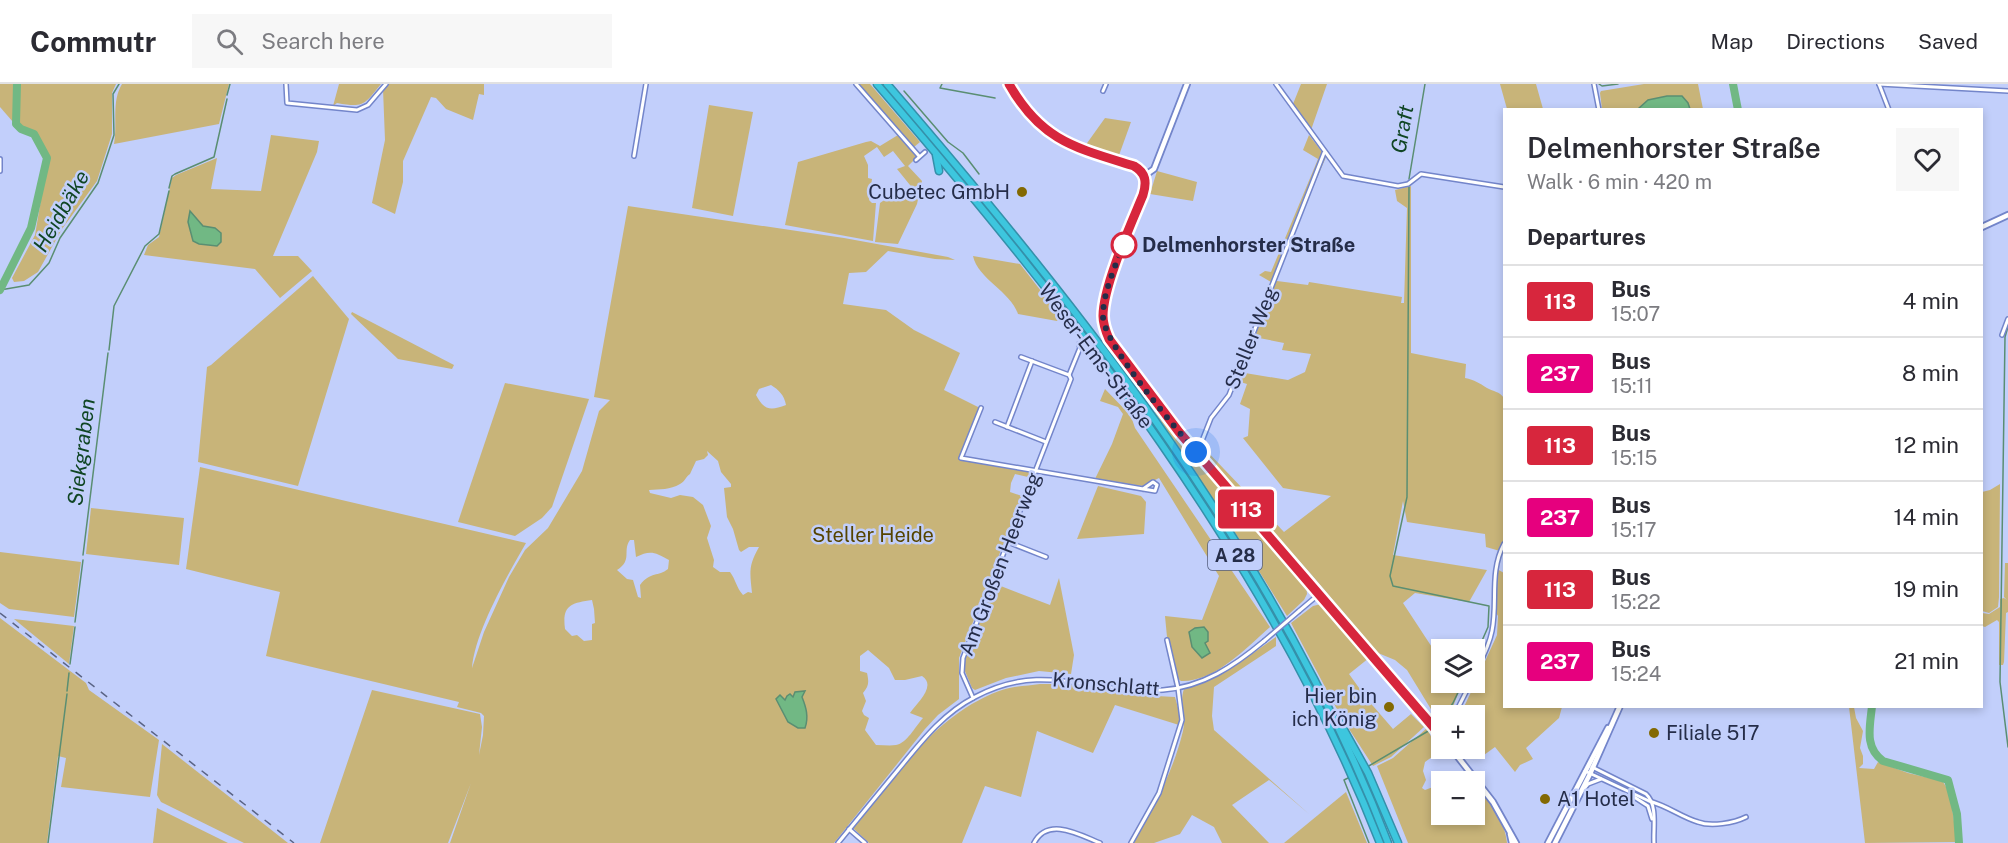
<!DOCTYPE html>
<html lang="en">
<head>
<meta charset="utf-8">
<style>
	body { margin:0; font-family:"Public Sans",sans-serif; background:#f7f7f7; color:#2b2b33; height:100vh; display:flex; flex-direction:column; font-size:22px; white-space:nowrap }
	* { box-sizing:border-box; margin:0 }
	p { font-size:20px; color:#7c7c81 }
	.icon { flex:none; width:33px; height:33px; fill:none; stroke:currentColor; stroke-width:2; stroke-linecap:round; stroke-linejoin:round }
	.map { position:relative; flex:1; overflow:hidden }
	.drawer { position:absolute; left:1503px; top:24px; width:480px; height:600px; display:flex; flex-direction:column; background:#fff; border-radius:0px; box-shadow:0 3px 9px #0003 }
	.drawer>* { flex:none }
	.badge { padding:0 12px; border-radius:4px; font-size:21px; line-height:39px }
	.buttons { position:absolute; left:1431px; top:555px; display:grid; gap:12px }
	.buttons a { display:grid; place-items:center; width:54px; height:54px; border-radius:0px; background:#fff; box-shadow:0 3px 9px #0003; font-size:30px }
	.you { position:absolute; width:30px; height:30px; margin:-15px; border:4px solid #fff; border-radius:50%; background:#1a73e8; box-shadow:0 0 0 9px #1a73e833 }
	.map>.badge { position:absolute; translate:-50% -50%; box-shadow:0 0 0 3px #fff }
	h2 { padding:0 24px; font-size:22px; line-height:54px }
	.round { display:grid; place-items:center; flex:none; width:63px; height:63px; border-radius:0px; background:#f7f7f7 }
	.summary { display:flex; align-items:center; justify-content:space-between; height:102px; padding:0 24px }
	h1 { font-size:28px; font-weight:600; line-height:45px }
	ul { padding:0; list-style:none }
	li { display:flex; align-items:center; gap:18px; height:72px; padding:0 24px; border-top:2px solid #e1e1e2 }
	li div { flex:1 }
	li b { display:block; font-size:22px }
	li em { font-style:normal }
	li .badge { min-width:66px; font-weight:700; text-align:center }
	header { display:flex; align-items:center; gap:36px; box-sizing:border-box; height:84px; padding:0 30px; background:#fff; border-bottom:2px solid #e1e1e2 }
	header strong { font-size:28px }
	nav { display:flex; gap:33px; margin-inline-start:auto; font-size:21px }
	.search { width:420px; height:54px; background:#f7f7f7; display:flex; align-items:center; gap:15px; box-sizing:border-box; padding:0 21px; border-radius:0px; color:#7c7c81; font-size:22px }
	.map>svg:first-child { display:block }
	.green { fill:#c8b479; fill-rule:evenodd }
	.water { fill:#71b884; stroke:#5a8e72; stroke-width:1.5 }
	.lines { fill:none; stroke-linecap:round; stroke-linejoin:round }
	.stream { stroke:#5a8e72; stroke-width:1.5 }
	.river { stroke:#71b884; stroke-width:8 }
	.street-casing { stroke:#7385ca; stroke-width:6 }
	.secondary-casing { stroke:#7385ca; stroke-width:8 }
	.highway-casing { stroke:#3590aa; stroke-width:9 }
	.street { stroke:#fff; stroke-width:3 }
	.secondary { stroke:#fff; stroke-width:4.5 }
	.highway { stroke:#3dc6de; stroke-width:6 }
	.rail { stroke:#5a6485; stroke-width:1.5; stroke-dasharray:8 8; stroke-linecap:butt }
	.street-bridge-casing { stroke:#7385ca; stroke-width:6; stroke-linecap:butt }
	.street-bridge { stroke:#fff; stroke-width:3 }
	.line-casing { stroke:#fff; stroke-width:14 }
	.line { stroke:#d7263d; stroke-width:9 }
	.walk { stroke:#252d49; stroke-width:6; stroke-dasharray:0 10.8 }
	.poi-dot { fill:#836902; stroke:#c2cffb; stroke-width:2 }
	.stop-dot { fill:#fff; stroke:#d7263d; stroke-width:3 }
	.labels { text-anchor:middle; dominant-baseline:central; stroke-width:5; stroke-linejoin:round; paint-order:stroke }
	.shield { fill:#c2cffb; stroke:#545e7e; stroke-width:1.5 }
	.shield-label { font-size:18px; font-weight:bold; fill:#252d49 }
	.poi-label { font-size:20px; fill:#252d49; stroke:#c2cffb; text-anchor:end }
	.stop-label { font-size:20px; font-weight:bold; fill:#252d49; stroke:#c2cffb; text-anchor:start }
	.street-label { font-size:20px; fill:#252d49; stroke:#c2cffb }
	.park-label { font-size:20px; fill:#564400; stroke:#c2cffb }
	.water-label { font-size:21px; font-style:italic; fill:#104624; stroke:#c2cffb }
</style>
</head>
<body>
<header>
<strong>Commutr</strong>
<div class="search"><svg class="icon" aria-label="search" viewBox="0 0 24 24"><circle cx="10" cy="10" r="6"/><path d="M15 15l6 6"/></svg>Search here</div>
<nav><a>Map</a><a>Directions</a><a>Saved</a></nav>
</header>
<div class="map">
<svg width="2008" height="759" viewBox="0 0 2008 759">
	<rect width="100%" height="100%" fill="#c2cffb"/>
	<!-- green -->
	<g class="green">
		<polygon points="0,0 15,0 15,36 13,38 0,23"/>
		<polygon points="19,0 116,0 112,9 112,50 97,97 62,145 38,188 24,197 14,198 12,194 35,151 48,74 36,50 20,42 17,36"/>
		<path d="M122,0H229L219,40L114,60C118,40 111,18 122,0Z"/>
		<path d="M339,0H381C364,21 364,24 337,19L333,22Z"/>
		<polygon points="388,0 484,0 484,11 479,10 473,36 446,25 436,14 431,13 403,77 403,98 395,130 372,119 385,56 383,5"/>
		<polygon points="859,0 870,0 920,58 914,63"/>
		<polygon points="1301,0 1327,0 1311,46 1293,20"/>
		<polygon points="1500,0 1536,0 1543,25 1507,25"/>
		<path d="M1644,0H1698L1703,25H1690L1688,19L1681,12C1662,13 1654,11 1638,25H1602L1600,9L1601,7Z"/>
		<polygon points="709,21 753,28 733,132 692,124"/>
		<polygon points="1105,34 1131,38 1118,74 1085,62"/>
		<polygon points="271,51 319,57 317,68 273,172 298,172 312,187 280,214 255,185 144,171 148,161 159,153 172,94 176,91 217,74 211,105 261,107"/>
		<polygon points="898,51 917,73 908,82 922,97 917,120 898,160 875,158 880,119 896,108 901,117 914,106 897,85 905,82 893,67 884,73 877,63 864,72 868,81 868,94 872,95 869,116 872,119 876,119 873,157 785,141 798,78 866,58 871,57 880,62"/>
		<path d="M1309,51L1326,73L1275,192L1277,197L1308,201L1309,198L1402,213L1401,219H1404L1407,124L1397,117L1395,106L1411,102V269L1466,280L1465,294C1475,296 1479,299 1487,304C1494,308 1499,307 1504,314V458L1500,467L1486,463L1485,450L1407,438L1403,417L1393,471L1487,486L1469,518L1415,509L1403,519L1441,577L1442,598L1456,599L1460,605L1452,625L1437,635L1407,586L1395,576L1378,569L1310,489L1203,369L1204,364L1284,448L1331,412L1283,404L1243,354L1248,352L1250,325L1240,320L1247,300L1237,297L1241,285L1245,289L1288,296L1305,288L1311,270L1282,266L1284,259L1249,252L1271,198L1259,191L1265,187L1271,188L1318,75L1303,66Z"/>
		<polygon points="1157,87 1197,98 1193,117 1150,110"/>
		<path d="M628,122L844,154L948,173L955,176L935,175L888,167L866,188L849,189L843,220L886,226L914,246L960,269L944,306L980,324L960,373L1030,388L1028,393L1015,390L1011,399L1010,408L1022,412L959,574V615L938,631L925,645L834,759H450L471,699L448,759H320L372,606L480,630L482,643L479,671L483,651L484,632L481,629L457,623L459,618L266,572L280,508L186,485L200,383L526,459C507,492 475,548 472,584L484,548L509,493L525,466L548,444L582,387L599,327L610,316L594,313ZM771,301C779,306 784,311 786,321C770,327 764,326 756,311L759,305ZM707,367L718,377L721,388L731,400V403L724,404L727,433L733,445L739,466L741,468L749,463H759C748,482 750,489 752,509L748,508L743,511C736,503 736,496 730,488H720L713,483L714,476L707,454L711,442L703,421L693,413L680,411L671,414L650,409L649,406C660,405 670,406 680,400C686,397 685,393 690,390L696,377L704,375L708,371ZM630,456H634L636,473C650,466 655,468 669,476L668,485C658,493 651,487 640,501L641,514L638,513L633,496L627,495L617,486C633,476 622,467 630,456ZM592,516L594,525L595,539L592,540V556L584,557L577,551L572,552L565,545C562,522 570,519 592,516ZM868,566L889,584L895,596H905L922,592C937,602 917,619 910,629L923,634C915,643 907,659 896,661C890,662 883,661 876,661L865,646L869,634L864,631L862,627L866,617L863,609C869,602 869,598 867,589L860,587V572ZM795,612L802,613L806,625L807,637L784,629L776,615L785,618Z"/>
		<path d="M973,172L1020,180L1062,234L1057,237L1018,230C1010,207 978,195 973,172Z"/>
		<polygon points="313,192 349,235 298,402 198,378 207,283 211,281"/>
		<polygon points="352,228 454,281 452,285 398,275 351,230"/>
		<polygon points="505,299 589,315 552,423 542,434 515,452 458,438"/>
		<path d="M1105,305L1131,332L1135,344L1270,543C1246,564 1215,598 1181,597L1177,594L1167,553L1165,532L1202,536L1219,492L1159,394L1143,402L1095,395L1112,360L1123,330L1118,323L1100,317Z"/>
		<polygon points="1158,326 1306,499 1307,510 1304,516 1287,532 1234,447 1155,328"/>
		<polygon points="2000,400 1999,513 1998,523 1989,529 1982,527 1982,408 1990,406"/>
		<polygon points="1098,402 1141,412 1146,418 1144,450 1077,455"/>
		<polygon points="91,424 184,434 179,481 86,470"/>
		<polygon points="0,468 81,478 74,533 9,525 0,519"/>
		<polygon points="2005,479 2008,479 2008,528 2006,529 2004,578 2003,581 1999,581 1999,538 1997,536 1985,543 1982,542 1982,529 1989,530 2000,523 2000,515 2004,514 2007,516 2004,513"/>
		<polygon points="1497,485 1504,489 1504,622 1562,623 1559,634 1526,664 1533,675 1520,681 1515,688 1495,663 1484,671 1477,663 1464,672 1458,665 1474,664 1474,632 1457,632 1462,627 1472,606 1497,551 1498,532 1494,525"/>
		<polygon points="1059,494 1074,571 1071,590 1039,587 1006,594 975,606 972,604 964,585 965,573 993,499 1050,521"/>
		<polygon points="1321,520 1369,574 1349,590 1367,615 1393,645 1411,630 1424,643 1391,673 1373,682 1340,631 1291,539 1313,522"/>
		<polygon points="0,534 86,599 89,606 159,656 150,713 61,703 66,674 58,672 47,759 0,759"/>
		<polygon points="14,535 74,542 69,580"/>
		<path d="M1276,553V562L1214,603L1212,632L1214,646L1309,730L1269,696L1232,721L1269,759H1222L1214,743L1192,731L1180,750L1154,759H1133C1154,723 1173,688 1183,647C1186,634 1179,618 1184,605C1219,596 1246,574 1276,553Z"/>
		<path d="M1040,600H1070L1120,610L1175,613L1180,631L1179,641L1115,621L1093,669L1037,647L1021,713L985,702L962,759H869L853,744C894,693 935,631 999,607C1012,602 1027,602 1040,600Z"/>
		<path d="M1849,623H1854L1856,634L1863,647L1860,664L1863,672V680L1859,684L1874,685L1878,678L1908,689L1942,697C1952,706 1955,744 1956,758L1865,759Z"/>
		<path d="M1427,644L1433,657L1443,665L1425,678L1423,687L1426,696L1422,704L1425,706L1441,700L1442,730H1474L1475,700C1489,717 1505,736 1507,759H1408L1377,682L1393,674Z"/>
		<polygon points="162,660 288,759 244,759 161,718 157,711"/>
		<polygon points="1346,708 1367,759 1284,759"/>
		<polygon points="157,724 228,759 153,759"/>
	</g>
	<!-- water -->
	<g class="water">
		<polygon points="1667,12 1682,12 1688,19 1690,25 1638,25 1648,16"/>
		<polygon points="190,127 203,142 215,144 221,149 221,158 217,162 199,160 193,157 188,138"/>
		<polygon points="1204,543 1208,548 1208,557 1205,559 1210,569 1202,574 1192,563 1189,548 1195,544"/>
		<path d="M805,607L802,613C806,623 809,633 805,644H798L788,638L776,615L780,611L785,616L787,612L790,610L793,613L795,608Z"/>
	</g>
	<g class="lines">
		<!-- stream -->
		<g class="stream">
			<polyline points="942,0 940,4 995,14"/>
			<polyline points="1599,0 1602,2 1618,0"/>
			<polyline points="904,7 948,58 963,69 979,90"/>
			<polyline points="227,11 230,0"/>
			<polyline points="1409,95 1425,0"/>
			<polyline points="1409,103 1407,413 1390,492 1393,502 1489,522 1488,543 1474,575"/>
			<polyline points="169,104 172,92 175,90 214,73 227,15"/>
			<polyline points="0,206 29,201 49,179 60,154 98,99 114,51 113,10 119,0"/>
			<polyline points="2008,243 2005,253 2000,598 2008,663"/>
			<polyline points="109,266 114,222 145,162 159,150 169,107"/>
			<polyline points="83,471 108,269"/>
			<polyline points="75,538 83,476"/>
			<polyline points="70,580 75,543"/>
			<polyline points="67,607 69,589"/>
			<polyline points="1444,632 1453,619 1463,598"/>
			<polyline points="1438,640 1442,635"/>
			<polyline points="1367,683 1430,646"/>
			<polyline points="1350,693 1344,696 1369,759"/>
			<polyline points="48,759 67,610"/>
		</g>
		<!-- river -->
		<g class="river">
			<polyline points="1733,0 1738,26"/>
			<polyline points="0,206 31,144 47,74 34,50 21,45 16,40 17,0"/>
			<path d="M1872,622C1870,643 1864,663 1883,677L1948,696L1957,730L1959,759"/>
		</g>
		<defs>
			<g id="street">
				<polyline points="286,0 287,19 357,26 368,21 386,0"/>
				<polyline points="856,0 919,72"/>
				<polyline points="1276,0 1343,92 1398,102 1408,100 1421,90 1504,103"/>
				<polyline points="1594,0 1599,26"/>
				<polyline points="1879,0 2008,7"/>
				<polyline points="1879,0 1889,26"/>
				<polyline points="1103,7 1106,0"/>
				<polyline points="634,72 646,0"/>
				<polyline points="0,75 0,87"/>
				<polyline points="916,76 925,68"/>
				<polyline points="2002,251 2008,235"/>
				<polyline points="1069,291 1080,264 1079,260"/>
				<path d="M981,324L961,374C1026,385 1091,396 1155,407L1157,401L1153,398L1143,405"/>
				<polyline points="995,338 1046,358"/>
				<polyline points="1007,343 1032,277"/>
				<polyline points="1196,368 1200,362 1211,334 1229,311 1324,69"/>
				<polyline points="1008,458 1046,473"/>
				<polyline points="1299,527 1318,511"/>
				<path d="M1474,591C1481,577 1489,563 1492,547C1498,518 1489,488 1504,460"/>
				<polyline points="973,614 962,589 963,574 1071,295 1069,291 1021,273"/>
				<polyline points="1454,632 1471,598"/>
				<path d="M1592,683L1646,710C1658,721 1653,744 1654,759"/>
				<path d="M1585,687L1649,717C1668,722 1681,733 1698,738C1711,743 1734,739 1746,733"/>
				<polyline points="1582,707 1588,700 1601,695"/>
				<polyline points="1631,711 1648,722 1652,735"/>
				<polyline points="849,745 865,759"/>
				<path d="M838,759C857,736 875,714 893,692C918,662 940,631 975,613C1046,575 1093,612 1163,606C1203,603 1234,582 1264,557"/>
				<path d="M1034,759C1048,732 1080,751 1100,759"/>
				<polyline points="1131,759 1159,709 1182,636 1178,604 1167,556"/>
			</g>
			<g id="secondary">
				<path d="M1009,0C1041,57 1076,64 1134,82C1146,89 1147,98 1143,111C1131,140 1103,202 1103,232C1103,241 1106,248 1109,255L1179,348L1442,653"/>
				<polyline points="1144,92 1154,85 1187,0"/>
				<polyline points="1982,143 2008,131"/>
				<polyline points="1451,664 1493,718 1516,759"/>
				<polyline points="1510,750 1512,759"/>
				<polyline points="1548,759 1608,644"/>
				<polyline points="1555,759 1590,690 1620,622"/>
			</g>
			<g id="highway">
				<path d="M877,0C1075,230 1268,474 1380,759"/>
				<path d="M887,0C1084,229 1279,474 1388,759"/>
				<polyline points="936,71 939,87"/>
				<polyline points="1339,637 1368,689 1398,759"/>
			</g>
		</defs>
		<!-- street casing -->
		<use href="#street" class="street-casing"/>
		<!-- secondary casing -->
		<use href="#secondary" class="secondary-casing"/>
		<!-- highway casing -->
		<use href="#highway" class="highway-casing"/>
		<!-- street -->
		<use href="#street" class="street"/>
		<!-- secondary -->
		<use href="#secondary" class="secondary"/>
		<!-- highway -->
		<use href="#highway" class="highway"/>
		<!-- rail -->
		<polyline class="rail" points="0,529 294,759"/>
		<defs>
			<polyline id="street-bridge" points="1264,557 1299,527"/>
		</defs>
		<!-- street-bridge casing -->
		<use href="#street-bridge" class="street-bridge-casing"/>
		<!-- street-bridge -->
		<use href="#street-bridge" class="street-bridge"/>
	</g>
	<g class="lines">
		<defs>
			<path id="line" d="M1009,0C1041,57 1076,64 1134,82C1146,89 1147,98 1143,111C1131,140 1103,202 1103,232C1103,241 1106,248 1109,255L1179,348L1442,653"/>
		</defs>
		<!-- line casing -->
		<use href="#line" class="line-casing"/>
		<!-- line -->
		<use href="#line" class="line"/>
		<!-- walk -->
		<path class="walk" d="M1124,161L1125,156C1117,179 1103,207 1103,232C1103,260 1175,343 1196,368"/>
	</g>
	<!-- markers -->
	<g class="poi-dot">
		<circle cx="1022" cy="108" r="6"/>
		<circle cx="1389" cy="623" r="6"/>
		<circle cx="1654" cy="649" r="6"/>
		<circle cx="1545" cy="715" r="6"/>
	</g>
	<circle class="stop-dot" cx="1124" cy="161" r="12"/>
	<g class="labels">
		<!-- shield labels -->
		<rect class="shield" x="1208" y="456" width="54" height="30" rx="4.5"/>
		<g class="shield-label">
			<text x="1235" y="471">A 28</text>
		</g>
		<!-- poi labels -->
		<g class="poi-label">
			<text x="1010" y="108">Cubetec GmbH</text>
			<text x="1377" y="612">Hier bin<tspan x="1377" dy="23">ich König</tspan></text>
			<text x="1666" y="649" text-anchor="start">Filiale 517</text>
			<text x="1557" y="715" text-anchor="start">A1 Hotel</text>
		</g>
		<!-- stop labels -->
		<g class="stop-label">
			<text x="1142" y="161">Delmenhorster Straße</text>
		</g>
		<!-- street labels -->
		<g class="street-label">
			<text transform="translate(1251 254) rotate(-68)">Steller Weg</text>
			<text transform="translate(1096 272) rotate(53)">Weser-Ems-Straße</text>
			<text transform="translate(1000 480) rotate(-69)">Am Großen Heerweg</text>
			<text transform="translate(1106 600) rotate(5)">Kronschlatt</text>
		</g>
		<!-- park labels -->
		<g class="park-label">
			<text x="873" y="451">Steller Heide</text>
		</g>
		<!-- water labels -->
		<g class="water-label">
			<text transform="translate(1402 45) rotate(-80)">Graft</text>
			<text transform="translate(61 127) rotate(-60)">Heidbäke</text>
			<text transform="translate(81 368) rotate(-83)">Siekgraben</text>
		</g>
	</g>
</svg>
<div class="buttons">
<a><svg class="icon" aria-label="layers" viewBox="0 0 24 24"><path d="M12 4l9 5-9 5-9-5zM3 14l9 5 9-5"/></svg></a>
<a>+</a>
<a>−</a>
</div>
<div class="you" style="left:1196px;top:368px"></div>
<b class="badge" style="left:1246px;top:425px;background:#d7263d;color:#fff">113</b>
<section class="drawer">
<div class="summary"><div><h1>Delmenhorster Straße</h1><p>Walk · 6 min · 420 m</p></div><a class="round"><svg class="icon" aria-label="heart" viewBox="0 0 24 24"><path d="M12 20l-8-8c-3-5 5-10 8-4 3-6 11-1 8 4z"/></svg></a></div>
<h2>Departures</h2>
<ul>
<li><span class="badge" style="background:#d7263d;color:#fff">113</span><div><b>Bus</b><p>15:07</p></div><em>4 min</em></li>
<li><span class="badge" style="background:#e6007e;color:#fff">237</span><div><b>Bus</b><p>15:11</p></div><em>8 min</em></li>
<li><span class="badge" style="background:#d7263d;color:#fff">113</span><div><b>Bus</b><p>15:15</p></div><em>12 min</em></li>
<li><span class="badge" style="background:#e6007e;color:#fff">237</span><div><b>Bus</b><p>15:17</p></div><em>14 min</em></li>
<li><span class="badge" style="background:#d7263d;color:#fff">113</span><div><b>Bus</b><p>15:22</p></div><em>19 min</em></li>
<li><span class="badge" style="background:#e6007e;color:#fff">237</span><div><b>Bus</b><p>15:24</p></div><em>21 min</em></li>
</ul>
</section>
</div>
</body>
</html>
